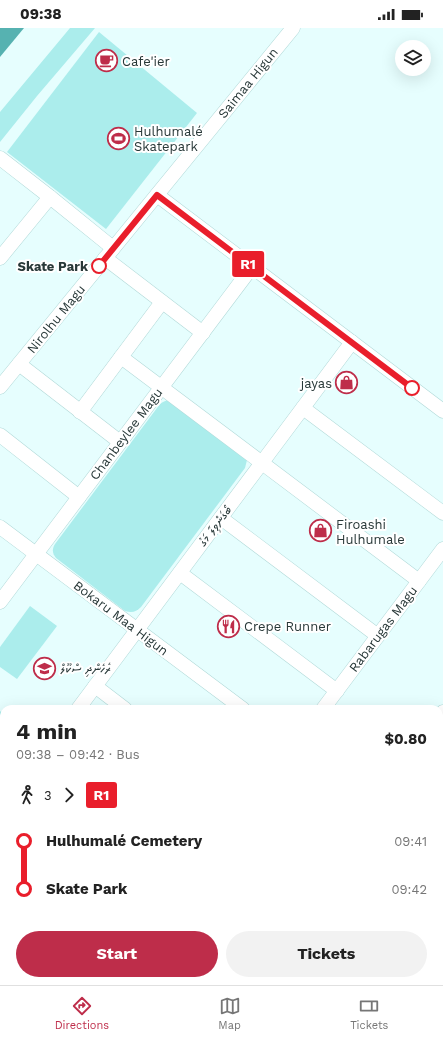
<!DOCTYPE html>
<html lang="en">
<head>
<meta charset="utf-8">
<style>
	body { margin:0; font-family:"Work Sans","Noto Sans Thaana",sans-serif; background:#f2f2f2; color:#222; height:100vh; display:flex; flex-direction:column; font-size:15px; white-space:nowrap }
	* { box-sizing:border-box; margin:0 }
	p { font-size:13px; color:#767676 }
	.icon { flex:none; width:22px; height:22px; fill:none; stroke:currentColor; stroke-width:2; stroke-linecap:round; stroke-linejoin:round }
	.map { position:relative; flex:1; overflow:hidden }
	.sheet { position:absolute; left:0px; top:677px; width:443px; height:280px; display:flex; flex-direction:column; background:#fff; border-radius:12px 12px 0 0; box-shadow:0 4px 16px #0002 }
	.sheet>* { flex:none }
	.badge { padding:0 8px; border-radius:3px; font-size:14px; line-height:26px }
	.controls { position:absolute; left:395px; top:12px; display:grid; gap:8px }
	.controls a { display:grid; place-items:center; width:36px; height:36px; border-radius:50%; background:#fff; box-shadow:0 4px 16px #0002; font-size:20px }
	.map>.badge { position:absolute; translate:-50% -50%; box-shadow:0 0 0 2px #fff }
	.legs { display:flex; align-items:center; gap:6px; height:44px; padding:0 16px; font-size:13px }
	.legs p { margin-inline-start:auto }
	.head { display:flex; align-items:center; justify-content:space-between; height:68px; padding:0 16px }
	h1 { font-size:22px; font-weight:700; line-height:30px }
	.primary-button { display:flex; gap:8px; margin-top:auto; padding:8px 16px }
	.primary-button a { flex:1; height:46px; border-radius:24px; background:#be2d4a; color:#fff; font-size:16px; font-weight:700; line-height:46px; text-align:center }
	.primary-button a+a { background:#f2f2f2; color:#222 }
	ul { padding:0 16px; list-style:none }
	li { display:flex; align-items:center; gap:14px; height:48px; font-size:15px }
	li i { display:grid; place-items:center; width:6px; height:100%; margin:0 5px; background:currentColor }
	li i::after { content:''; width:10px; height:10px; margin:-5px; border:3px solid; border-radius:50%; background:#fff }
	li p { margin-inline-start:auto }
	li:first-child i { background:linear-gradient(#0000 50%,currentColor 0) }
	li:last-child i { background:linear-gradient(currentColor 50%,#0000 0) }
	.status { display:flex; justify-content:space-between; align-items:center; height:28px; padding:0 20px; background:#fff; direction:ltr }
	.status svg { height:11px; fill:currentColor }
	.menu { display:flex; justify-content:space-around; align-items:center; height:56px; border-top:1px solid #e0e0e0; background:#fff; font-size:11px; color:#767676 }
	.menu a { display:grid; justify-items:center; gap:2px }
	.menu .current { color:#be2d4a }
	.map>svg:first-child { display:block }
	.green { fill:#abedec }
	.water { fill:#56b2b1 }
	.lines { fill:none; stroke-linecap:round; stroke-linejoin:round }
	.minor-casing { stroke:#b1d9d8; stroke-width:15 }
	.minor { stroke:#fff; stroke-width:14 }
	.line-1-casing { stroke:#fff; stroke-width:9 }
	.line-1 { stroke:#e91e2b; stroke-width:6 }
	.stop-1-dot { fill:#fff; stroke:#e91e2b; stroke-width:2 }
	.labels { text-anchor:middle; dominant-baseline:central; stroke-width:4; stroke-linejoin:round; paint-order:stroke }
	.poi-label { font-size:13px; fill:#283838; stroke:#fff; text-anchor:start }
	.street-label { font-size:13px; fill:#283838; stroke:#fff }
	.stop-label { font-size:13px; font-weight:bold; fill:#283838; stroke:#fff; text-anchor:end }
</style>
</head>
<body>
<div class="status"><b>09:38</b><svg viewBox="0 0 49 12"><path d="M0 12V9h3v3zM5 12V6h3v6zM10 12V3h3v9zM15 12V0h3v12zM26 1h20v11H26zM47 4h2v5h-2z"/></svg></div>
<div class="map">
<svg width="443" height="957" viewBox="0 0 443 957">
	<rect width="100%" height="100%" fill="#e6fefe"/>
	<!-- green -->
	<g class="green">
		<polygon points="70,0 95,0 37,68 0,114 0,84"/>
		<polygon points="99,4 197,85 106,201 7,124"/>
		<path d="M170,371L247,432L245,440L141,579C136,584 132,585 125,583L56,530C52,525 52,521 55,516L160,376L163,374Z"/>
		<polygon points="30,578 57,598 17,651 0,639 0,619"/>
		<polygon points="0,683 4,686 4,740 0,737"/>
	</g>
	<!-- water -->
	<polygon class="water" points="0,0 24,0 0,29"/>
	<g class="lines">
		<defs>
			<g id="minor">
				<polyline points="0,130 50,169 113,220"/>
				<polyline points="157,167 443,383"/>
				<polyline points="0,230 50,169"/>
				<polyline points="105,230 203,305"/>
				<polyline points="121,329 419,553"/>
				<polyline points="19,336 120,414"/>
				<polyline points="0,359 293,0"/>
				<polyline points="303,380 443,485"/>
				<polyline points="80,384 162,274"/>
				<polyline points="0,407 79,469"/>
				<polyline points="221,490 378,608"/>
				<polyline points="0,499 243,681"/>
				<polyline points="180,545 337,663"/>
				<polyline points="0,574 252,239"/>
				<polyline points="95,658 125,681"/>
				<polyline points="78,681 352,314"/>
				<polyline points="323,681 443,521"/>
				<polyline points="439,689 443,684"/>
				<polyline points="0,784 4,778"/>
				<polyline points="0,822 4,825"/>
				<polyline points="439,843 443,846"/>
				<polyline points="439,862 443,857"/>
				<polyline points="0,924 4,927"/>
				<polyline points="38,953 43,957"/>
				<polyline points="114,957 117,953"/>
				<polyline points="240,957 243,953"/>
				<polyline points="368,957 371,953"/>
			</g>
		</defs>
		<!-- minor casing -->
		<use href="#minor" class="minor-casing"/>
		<!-- minor -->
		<use href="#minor" class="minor"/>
	</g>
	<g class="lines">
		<defs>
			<polyline id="line-1" points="99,238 157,167 412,360"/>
		</defs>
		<!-- line-1 casing -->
		<use href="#line-1" class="line-1-casing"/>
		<!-- line-1 -->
		<use href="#line-1" class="line-1"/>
	</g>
	<!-- icons -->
	<defs>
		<symbol id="cafe-ring" viewBox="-11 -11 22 22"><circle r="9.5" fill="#fff" stroke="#be2d4a" stroke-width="1.5"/><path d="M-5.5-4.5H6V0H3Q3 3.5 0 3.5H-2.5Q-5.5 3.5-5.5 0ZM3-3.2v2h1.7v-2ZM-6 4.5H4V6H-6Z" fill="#be2d4a"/></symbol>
		<symbol id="stadium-ring" viewBox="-11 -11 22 22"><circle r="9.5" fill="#fff" stroke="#be2d4a" stroke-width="1.5"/><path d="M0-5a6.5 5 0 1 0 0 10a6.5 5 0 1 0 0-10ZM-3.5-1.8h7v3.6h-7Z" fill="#be2d4a"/></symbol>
		<symbol id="shop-ring" viewBox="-11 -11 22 22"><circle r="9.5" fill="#fff" stroke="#be2d4a" stroke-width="1.5"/><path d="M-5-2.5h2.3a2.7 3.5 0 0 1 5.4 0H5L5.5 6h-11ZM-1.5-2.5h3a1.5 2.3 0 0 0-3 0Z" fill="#be2d4a"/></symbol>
		<symbol id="restaurant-ring" viewBox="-11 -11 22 22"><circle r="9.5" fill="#fff" stroke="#be2d4a" stroke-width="1.5"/><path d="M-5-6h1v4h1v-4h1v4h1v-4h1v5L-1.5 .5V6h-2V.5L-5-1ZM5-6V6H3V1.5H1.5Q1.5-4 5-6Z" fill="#be2d4a"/></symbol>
		<symbol id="school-ring" viewBox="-11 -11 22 22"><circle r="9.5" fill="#fff" stroke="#be2d4a" stroke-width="1.5"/><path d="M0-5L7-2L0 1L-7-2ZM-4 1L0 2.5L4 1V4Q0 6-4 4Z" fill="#be2d4a"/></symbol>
	</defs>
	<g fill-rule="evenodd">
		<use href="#cafe-ring" x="94" y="20" width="25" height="25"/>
		<use href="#stadium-ring" x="106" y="98" width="25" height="25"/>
		<use href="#shop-ring" x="334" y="342" width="25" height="25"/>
		<use href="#shop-ring" x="308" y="490" width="25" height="25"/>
		<use href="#restaurant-ring" x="216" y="586" width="25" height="25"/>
		<use href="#school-ring" x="32" y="628" width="25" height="25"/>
	</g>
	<!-- markers -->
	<g class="stop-1-dot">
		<circle cx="99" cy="238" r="7"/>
		<circle cx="412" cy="360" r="7"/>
	</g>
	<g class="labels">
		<!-- poi labels -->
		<g class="poi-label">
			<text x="122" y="33">Cafe'ier</text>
			<text x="134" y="103">Hulhumalé<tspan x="134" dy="15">Skatepark</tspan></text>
			<text x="332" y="355" text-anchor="end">jayas</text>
			<text x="336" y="496">Firoashi<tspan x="336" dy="15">Hulhumale</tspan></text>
			<text x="244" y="598">Crepe Runner</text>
			<text x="60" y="640">ރެހެންދި ސްކޫލް</text>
		</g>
		<!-- street labels -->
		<g class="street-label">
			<text transform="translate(248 55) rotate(-51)">Saimaa Higun</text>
			<text transform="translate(56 291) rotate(-51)">Nirolhu Magu</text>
			<text transform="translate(126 406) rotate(-53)">Chanbeylee Magu</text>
			<text transform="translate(215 498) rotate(-53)">ބޯގަންވިލާ މަގު</text>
			<text transform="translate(121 590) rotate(37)">Bokaru Maa Higun</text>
			<text transform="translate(383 601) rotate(-53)">Rabarugas Magu</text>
		</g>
		<!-- stop labels -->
		<g class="stop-label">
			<text x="88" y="238">Skate Park</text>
		</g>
	</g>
</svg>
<div class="controls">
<a><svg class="icon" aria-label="layers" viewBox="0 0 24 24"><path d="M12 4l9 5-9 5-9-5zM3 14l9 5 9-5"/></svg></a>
</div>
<b class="badge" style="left:248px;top:236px;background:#e91e2b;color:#fff">R1</b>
<section class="sheet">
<div class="head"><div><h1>4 min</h1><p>09:38 – 09:42 · Bus</p></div><b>$0.80</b></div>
<div class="legs"><svg class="icon" aria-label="walk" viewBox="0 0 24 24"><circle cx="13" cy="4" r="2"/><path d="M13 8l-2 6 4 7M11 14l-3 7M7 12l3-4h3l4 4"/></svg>3<svg class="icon" aria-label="forward" viewBox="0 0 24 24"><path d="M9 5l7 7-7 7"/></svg><b class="badge" style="background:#e91e2b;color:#fff">R1</b></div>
<ul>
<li><i style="color:#e91e2b"></i><b>Hulhumalé Cemetery</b><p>09:41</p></li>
<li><i style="color:#e91e2b"></i><b>Skate Park</b><p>09:42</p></li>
</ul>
<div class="primary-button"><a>Start</a><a>Tickets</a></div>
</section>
</div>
<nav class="menu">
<a class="current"><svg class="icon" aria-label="directions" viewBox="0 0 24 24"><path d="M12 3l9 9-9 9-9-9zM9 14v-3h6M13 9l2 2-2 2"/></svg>Directions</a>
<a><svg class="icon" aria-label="map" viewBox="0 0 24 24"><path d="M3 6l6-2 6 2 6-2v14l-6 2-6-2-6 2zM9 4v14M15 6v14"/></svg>Map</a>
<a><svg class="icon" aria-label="tickets" viewBox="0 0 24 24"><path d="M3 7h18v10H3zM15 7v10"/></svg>Tickets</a>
</nav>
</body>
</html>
